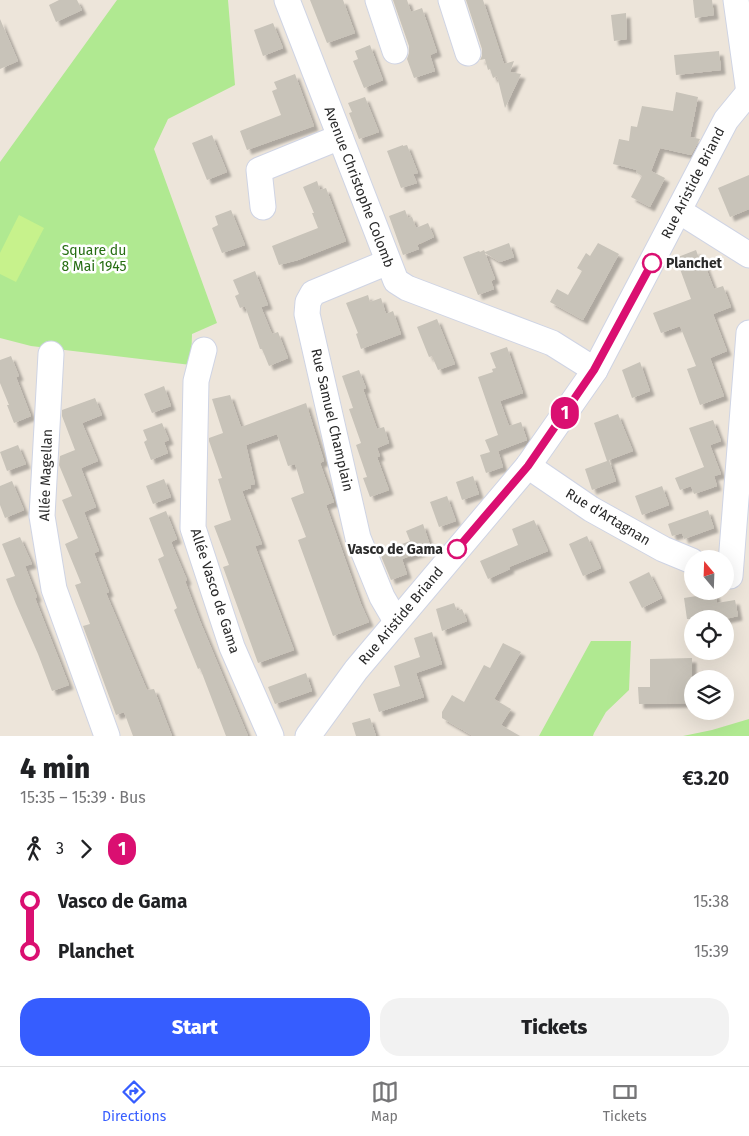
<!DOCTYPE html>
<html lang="en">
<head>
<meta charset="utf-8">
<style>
	body { margin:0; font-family:"Fira Sans",sans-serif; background:#f2f2f2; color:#202124; height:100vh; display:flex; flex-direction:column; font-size:19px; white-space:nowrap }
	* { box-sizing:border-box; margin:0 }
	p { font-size:16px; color:#757577 }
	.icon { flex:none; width:28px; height:28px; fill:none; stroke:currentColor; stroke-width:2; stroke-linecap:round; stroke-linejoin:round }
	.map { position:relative; height:736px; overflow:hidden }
	.sheet { display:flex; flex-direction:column; background:#fff; flex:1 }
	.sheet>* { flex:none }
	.badge { padding:0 10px; border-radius:16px; font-size:18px; line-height:32px }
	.needle { width:32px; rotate:341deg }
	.fabs { position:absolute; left:684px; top:550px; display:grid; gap:10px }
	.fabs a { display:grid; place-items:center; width:50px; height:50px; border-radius:50%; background:#fff; box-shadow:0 5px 20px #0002; font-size:25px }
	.map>.badge { position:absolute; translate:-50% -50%; box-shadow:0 0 0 2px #fff }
	.legs { display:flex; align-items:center; gap:8px; height:55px; padding:0 20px; font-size:16px }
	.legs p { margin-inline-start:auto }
	.overview { display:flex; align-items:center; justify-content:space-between; height:85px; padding:0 20px }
	h1 { font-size:28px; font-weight:800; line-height:38px }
	.cta { display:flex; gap:10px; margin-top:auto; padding:10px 20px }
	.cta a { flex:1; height:58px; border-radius:20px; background:#365dff; color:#fff; font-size:20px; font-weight:800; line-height:58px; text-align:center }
	.cta a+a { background:#f2f2f2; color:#202124 }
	ul { padding:0 20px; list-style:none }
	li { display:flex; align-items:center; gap:18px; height:50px; font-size:19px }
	li i { display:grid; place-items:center; width:8px; height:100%; margin:0 6px; background:currentColor }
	li i::after { content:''; width:12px; height:12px; margin:-6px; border:4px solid; border-radius:50%; background:#fff }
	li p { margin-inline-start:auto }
	li:first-child i { background:linear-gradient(#0000 50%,currentColor 0) }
	li:last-child i { background:linear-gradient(currentColor 50%,#0000 0) }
	.menu { display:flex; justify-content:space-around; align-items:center; height:70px; border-top:1px solid #e0e0e0; background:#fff; font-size:14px; color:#757577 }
	.menu a { display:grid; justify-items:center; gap:2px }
	.menu .active { color:#365dff }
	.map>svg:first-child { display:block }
	.green { fill:#b0e991 }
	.pitch { fill:#c7f28c }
	.building { fill:#c8c3b9; filter:url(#shadow) }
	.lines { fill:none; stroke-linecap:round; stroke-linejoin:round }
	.minor-casing { stroke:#cfd4e4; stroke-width:27 }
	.minor { stroke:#fff; stroke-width:25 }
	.line-1-casing { stroke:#fff; stroke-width:11 }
	.line-1 { stroke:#da0f71; stroke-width:8 }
	.stop-1-dot { fill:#fff; stroke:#da0f71; stroke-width:2.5 }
	.labels { text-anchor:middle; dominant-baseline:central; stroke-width:5; stroke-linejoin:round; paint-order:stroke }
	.street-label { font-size:14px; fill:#2a2a2a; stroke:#fff }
	.park-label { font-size:14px; fill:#276e13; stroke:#fff }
	.stop-label { font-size:14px; font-weight:bold; fill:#2a2a2a; stroke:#fff; text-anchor:start }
</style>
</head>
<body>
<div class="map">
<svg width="749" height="736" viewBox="0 0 749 736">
	<defs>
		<filter id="shadow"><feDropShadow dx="4.5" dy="4.5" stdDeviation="1" flood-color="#0004"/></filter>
	</defs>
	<rect width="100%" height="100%" fill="#ede5da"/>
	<!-- green -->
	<g class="green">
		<polygon points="117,0 228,0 235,85 168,119 154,149 217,323 192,334 191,365 31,346 0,338 0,162"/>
		<polygon points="591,641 631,641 629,690 606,712 594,733 593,736 539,736"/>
		<polygon points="749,719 749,736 683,736 712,730"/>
	</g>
	<!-- pitch -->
	<polygon class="pitch" points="19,215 44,228 16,282 0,274 0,253"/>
	<!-- building -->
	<g class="building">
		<polygon points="59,0 77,0 82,10 56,22 49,5"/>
		<polygon points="310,0 343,0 355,33 327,43"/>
		<polygon points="393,0 407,0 411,12 422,8 437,52 430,55 435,71 414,78 407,59 409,53 409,46"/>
		<polygon points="466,0 483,0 504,64 514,61 510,72 521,74 505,108 497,76 493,78 490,69 488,70 485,59 480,60 482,56 482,49"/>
		<polygon points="693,0 712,0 714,15 695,18"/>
		<polygon points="626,13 627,39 614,41 611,15"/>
		<polygon points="0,19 18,61 0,69"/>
		<polygon points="273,23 283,48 263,56 254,30"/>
		<polygon points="370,45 383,80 364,88 353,61 358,59 355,51"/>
		<polygon points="719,51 721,70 676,75 674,55"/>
		<polygon points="295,74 314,126 247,150 240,131 281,115 272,91 277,89 274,82"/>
		<polygon points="676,92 698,97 690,137 700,139 691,155 660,148 651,171 665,178 650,207 631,197 642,176 636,172 637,170 613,164 619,139 629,141 631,126 637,127 642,106 673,111"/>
		<polygon points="365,97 379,132 359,139 349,113 352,112 348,103"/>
		<polygon points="212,135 227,172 207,180 192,143"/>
		<polygon points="403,145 403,146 407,145 418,173 413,174 417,183 401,188 387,151"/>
		<polygon points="749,175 749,209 730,217 718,188"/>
		<polygon points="317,181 320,190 326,188 346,241 298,260 279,265 272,246 318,228 312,213 314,213 303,187"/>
		<polygon points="231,210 245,245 222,253 212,228 218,225 215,216"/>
		<polygon points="405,210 408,218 412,217 416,228 428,223 434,237 417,245 419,249 403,255 389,216"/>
		<polygon points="509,243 514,257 500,262 485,253 495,279 491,281 494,289 478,295 463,257 479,251 480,252 484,250 485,252"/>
		<polygon points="598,243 619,254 583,320 550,302 557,289 568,295 582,271 577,268 586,253 590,256"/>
		<polygon points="696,250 700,261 703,260 714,289 723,286 731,307 713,314 727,351 710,358 724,396 700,405 687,369 696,366 680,326 661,333 653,313 691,299 680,269 681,268 678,257"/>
		<polygon points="255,271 268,305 261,307 272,334 278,332 288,358 269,366 262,349 260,349 245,306 240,308 235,296 239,294 233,280"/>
		<polygon points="368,295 370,302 381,298 386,314 393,311 401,334 361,349 356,334 358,333 346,303"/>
		<polygon points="437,319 455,364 438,370 432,356 429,357 417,327"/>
		<polygon points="507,347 523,393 500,401 509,426 521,422 527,440 498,451 503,467 486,473 480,455 490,452 485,440 498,435 478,377 493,372 492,369 496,368 490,353"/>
		<polygon points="11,356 19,376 16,377 31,416 14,423 7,405 9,405 0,383 0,360"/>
		<polygon points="640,362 650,391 632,398 622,370"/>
		<polygon points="359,370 366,388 363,389 377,429 384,427 389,443 377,448 380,456 377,457 389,490 370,497 363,478 367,477 356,445 361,443 349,409 353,408 342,376"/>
		<polygon points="164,386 171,406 152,413 144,394"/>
		<polygon points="230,395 241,427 306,403 324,461 320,463 334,502 326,505 361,604 369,622 333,636 298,540 306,537 291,498 304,493 295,464 288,466 277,434 246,445 255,484 250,485 251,488 242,491 262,544 255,546 294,650 258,663 223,567 229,565 214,526 231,520 218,479 222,478 209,441 209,438 223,433 212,399"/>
		<polygon points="95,398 102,415 82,423 98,461 81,468 96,507 84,512 99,551 94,553 109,592 106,593 147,690 154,689 172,736 133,736 124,712 116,715 83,626 90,624 75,585 81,583 65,544 78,538 62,500 72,496 59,465 60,456 75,450 62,416 62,410"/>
		<polygon points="618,414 633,451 609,460 616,481 592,490 585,469 607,461 594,423"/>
		<polygon points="713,420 721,441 710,445 721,474 714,476 717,486 694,494 691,486 680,490 675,478 704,467 689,428"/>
		<polygon points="162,423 169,440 164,442 168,453 151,460 144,442 147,440 143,430"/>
		<polygon points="18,445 26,464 7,471 0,452"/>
		<polygon points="473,476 479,494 462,500 456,482"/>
		<polygon points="164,479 171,497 153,504 146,486"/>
		<polygon points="12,481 24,510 5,518 0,505 0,486"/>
		<polygon points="662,486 669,505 642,515 635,496"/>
		<polygon points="447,496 456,521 439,527 430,502"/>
		<polygon points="708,510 714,528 684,539 682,533 672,536 668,524"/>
		<polygon points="166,511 177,539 171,542 187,580 185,581 200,621 248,736 226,736 200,668 198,669 174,610 177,608 158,559 164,556 149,518"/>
		<polygon points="534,520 548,551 509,567 510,569 488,579 480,561 518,545 512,529"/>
		<polygon points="423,524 431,548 402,559 407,574 391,580 381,556 392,551 391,548 410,541 406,531"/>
		<polygon points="587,536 601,568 583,576 569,544"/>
		<polygon points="20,537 32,564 25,566 37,597 35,598 69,685 52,691 38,654 16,604 6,579 15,576 2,544"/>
		<polygon points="649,572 662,598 642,608 629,582"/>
		<polygon points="715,593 717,603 735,600 738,616 725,619 687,619 684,598"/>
		<polygon points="454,603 457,611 462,609 467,621 442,631 436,609"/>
		<polygon points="432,632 442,664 416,673 424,697 379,712 373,694 400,686 394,666 420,657 414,638"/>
		<polygon points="503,643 521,652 494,699 511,709 501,725 520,736 473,736 442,718 442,712 452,695 464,702 484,665 490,668"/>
		<polygon points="692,658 692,703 639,704 638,687 650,687 650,659"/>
		<polygon points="306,673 312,691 275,704 268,687"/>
		<polygon points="370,718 376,736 356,736 352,723"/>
	</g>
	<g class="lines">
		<defs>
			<g id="minor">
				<polyline points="287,0 396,281 407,288 552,343 595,370"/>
				<polyline points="378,0 395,51"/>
				<polyline points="451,0 468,53"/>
				<polyline points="736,0 749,93"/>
				<polyline points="263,207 259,170 340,137"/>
				<polyline points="679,211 749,255"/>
				<polyline points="388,262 313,293 308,302 307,314 358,538 382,597 396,621"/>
				<polyline points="204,350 196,381 193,528 232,647 271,736"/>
				<polyline points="51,354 42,516 54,589 107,736"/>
				<polyline points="528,466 591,509 663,549 692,561"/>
				<polyline points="730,576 749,333"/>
				<polyline points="308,736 356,670 528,466 595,370 726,120 749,92"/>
			</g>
		</defs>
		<!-- minor casing -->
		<use href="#minor" class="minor-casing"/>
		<!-- minor -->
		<use href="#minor" class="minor"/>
	</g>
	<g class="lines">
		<defs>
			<polyline id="line-1" points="457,549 528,466 594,370 652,263"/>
		</defs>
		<!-- line-1 casing -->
		<use href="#line-1" class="line-1-casing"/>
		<!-- line-1 -->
		<use href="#line-1" class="line-1"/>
	</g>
	<!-- markers -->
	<g class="stop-1-dot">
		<circle cx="652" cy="263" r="9"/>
		<circle cx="457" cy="549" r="9"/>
	</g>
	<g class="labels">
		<!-- street labels -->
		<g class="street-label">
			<text transform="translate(693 183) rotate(-63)">Rue Aristide Briand</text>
			<text transform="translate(359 187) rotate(69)">Avenue Christophe Colomb</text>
			<text transform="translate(332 420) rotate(77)">Rue Samuel Champlain</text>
			<text transform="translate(46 475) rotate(-88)">Allée Magellan</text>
			<text transform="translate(608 517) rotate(31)">Rue d'Artagnan</text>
			<text transform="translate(215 591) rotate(72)">Allée Vasco de Gama</text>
			<text transform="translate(401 616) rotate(-50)">Rue Aristide Briand</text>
		</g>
		<!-- park labels -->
		<g class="park-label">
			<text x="94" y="250">Square du<tspan x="94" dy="16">8 Mai 1945</tspan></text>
		</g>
		<!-- stop labels -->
		<g class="stop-label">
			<text x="666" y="263">Planchet</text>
			<text x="443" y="549" text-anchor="end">Vasco de Gama</text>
		</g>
	</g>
</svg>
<div class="fabs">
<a><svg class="needle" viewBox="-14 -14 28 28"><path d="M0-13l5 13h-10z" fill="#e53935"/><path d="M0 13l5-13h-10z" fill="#757577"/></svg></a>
<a><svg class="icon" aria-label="locate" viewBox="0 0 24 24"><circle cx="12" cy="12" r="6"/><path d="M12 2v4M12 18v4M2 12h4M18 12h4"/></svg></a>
<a><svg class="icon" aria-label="layers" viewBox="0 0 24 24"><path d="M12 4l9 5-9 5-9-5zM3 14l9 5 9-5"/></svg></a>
</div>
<b class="badge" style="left:565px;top:413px;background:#da0f71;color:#fff">1</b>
</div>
<section class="sheet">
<div class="overview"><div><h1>4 min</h1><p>15:35 – 15:39 · Bus</p></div><b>€3.20</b></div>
<div class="legs"><svg class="icon" aria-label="walk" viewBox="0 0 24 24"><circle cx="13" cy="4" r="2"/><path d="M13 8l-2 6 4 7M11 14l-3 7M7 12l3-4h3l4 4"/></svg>3<svg class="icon" aria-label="forward" viewBox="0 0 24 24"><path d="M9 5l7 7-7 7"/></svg><b class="badge" style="background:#da0f71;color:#fff">1</b></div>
<ul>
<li><i style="color:#da0f71"></i><b>Vasco de Gama</b><p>15:38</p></li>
<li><i style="color:#da0f71"></i><b>Planchet</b><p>15:39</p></li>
</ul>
<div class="cta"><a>Start</a><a>Tickets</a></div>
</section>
<nav class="menu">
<a class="active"><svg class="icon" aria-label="directions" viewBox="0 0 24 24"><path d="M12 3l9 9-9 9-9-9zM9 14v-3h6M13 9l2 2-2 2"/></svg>Directions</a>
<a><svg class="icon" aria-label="map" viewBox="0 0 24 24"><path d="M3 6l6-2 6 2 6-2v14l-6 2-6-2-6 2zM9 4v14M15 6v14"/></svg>Map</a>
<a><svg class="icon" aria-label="tickets" viewBox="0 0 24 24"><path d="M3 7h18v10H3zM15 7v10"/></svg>Tickets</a>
</nav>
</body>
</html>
